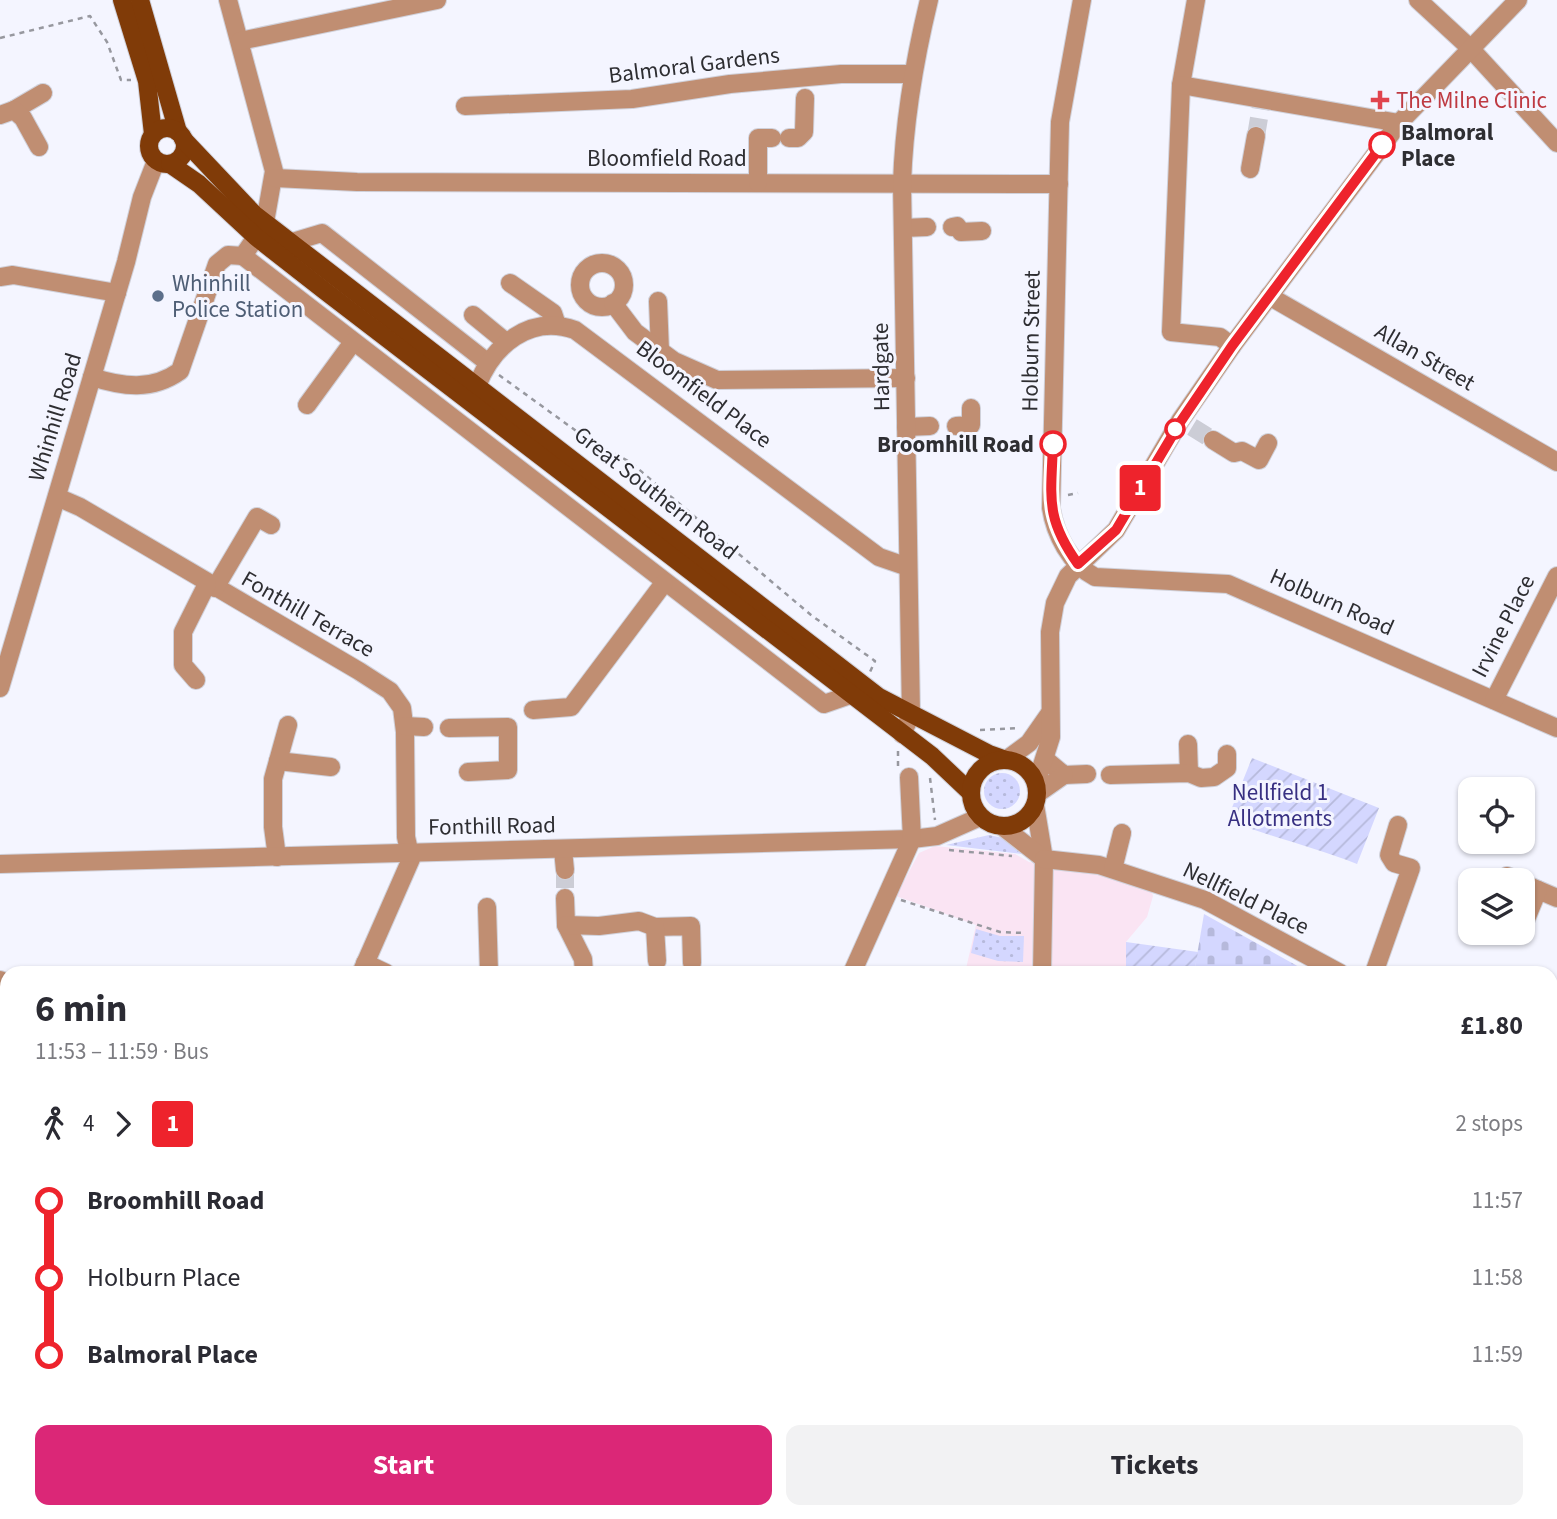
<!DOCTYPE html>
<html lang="en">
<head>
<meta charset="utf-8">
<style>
	body { margin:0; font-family:"Source Sans 3",sans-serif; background:#f2f2f3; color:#2b2b33; height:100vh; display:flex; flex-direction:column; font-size:26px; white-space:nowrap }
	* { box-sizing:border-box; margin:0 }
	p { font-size:23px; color:#7c7c81 }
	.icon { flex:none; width:38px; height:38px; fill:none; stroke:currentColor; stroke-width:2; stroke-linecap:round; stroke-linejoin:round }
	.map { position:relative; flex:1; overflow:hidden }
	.panel { position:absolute; left:0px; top:966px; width:1558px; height:553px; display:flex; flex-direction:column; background:#fff; border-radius:21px 21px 0 0; box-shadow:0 2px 5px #0004 }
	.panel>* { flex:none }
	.badge { padding:0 14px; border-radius:5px; font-size:24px; line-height:46px }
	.fabs { position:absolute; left:1458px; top:777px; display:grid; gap:14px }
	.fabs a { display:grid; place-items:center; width:77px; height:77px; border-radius:14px; background:#fff; box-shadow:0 2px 5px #0004; font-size:35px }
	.map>.badge { position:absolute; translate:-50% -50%; box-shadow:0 0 0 4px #fff }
	.legs { display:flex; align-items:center; gap:10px; height:77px; padding:0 35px; font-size:23px }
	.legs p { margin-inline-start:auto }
	.headline { display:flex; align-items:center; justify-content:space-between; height:119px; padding:0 35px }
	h1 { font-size:38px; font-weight:700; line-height:52px }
	.button { display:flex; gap:14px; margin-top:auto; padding:14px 35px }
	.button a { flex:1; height:80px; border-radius:14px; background:#db2777; color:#fff; font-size:28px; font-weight:700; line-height:80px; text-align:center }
	.button a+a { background:#f2f2f3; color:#2b2b33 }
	ul { padding:0 35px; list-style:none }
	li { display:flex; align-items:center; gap:24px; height:77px; font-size:26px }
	li i { display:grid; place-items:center; width:10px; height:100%; margin:0 9px; background:currentColor }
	li i::after { content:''; width:18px; height:18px; margin:-9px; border:5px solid; border-radius:50%; background:#fff }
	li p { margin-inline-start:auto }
	li:first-child i { background:linear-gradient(#0000 50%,currentColor 0) }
	li:last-child i { background:linear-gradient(currentColor 50%,#0000 0) }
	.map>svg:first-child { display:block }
	.commercial { fill:#fae4f3 }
	.grass { fill:url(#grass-dots) }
	.cemetery { fill:url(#cemetery-stones) }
	.garden { fill:url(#garden-furrows) }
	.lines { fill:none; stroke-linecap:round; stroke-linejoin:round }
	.minor-tunnel { stroke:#cccdd6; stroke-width:18; stroke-dasharray:18 9; stroke-linecap:butt }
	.minor-casing { stroke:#d0d1da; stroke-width:20 }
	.major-casing { stroke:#d0d1da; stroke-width:20 }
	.path { stroke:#97989f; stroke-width:2.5; stroke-dasharray:5 5; stroke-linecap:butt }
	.minor { stroke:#c08e72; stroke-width:18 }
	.major { stroke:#803b08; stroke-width:18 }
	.line-1-casing { stroke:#fff; stroke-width:16 }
	.line-1 { stroke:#ee232c; stroke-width:10 }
	.health-dot { fill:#e0444e; stroke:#f4f5ff; stroke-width:2.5 }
	.stop-1-dot { fill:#fff; stroke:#ee232c; stroke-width:3.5 }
	.service-dot { fill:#5c6f8a; stroke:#f4f5ff; stroke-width:2.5 }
	.labels { text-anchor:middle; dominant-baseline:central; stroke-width:6; stroke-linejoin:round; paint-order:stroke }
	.street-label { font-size:23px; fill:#2e2e32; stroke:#f4f5ff }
	.health-label { font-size:23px; fill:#be3a42; stroke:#f4f5ff; text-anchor:start }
	.stop-label { font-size:23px; font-weight:bold; fill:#2e2e32; stroke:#f4f5ff; text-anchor:start }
	.service-label { font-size:23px; fill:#4e5e75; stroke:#f4f5ff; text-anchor:start }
	.park-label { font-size:23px; fill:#383082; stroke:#f4f5ff }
</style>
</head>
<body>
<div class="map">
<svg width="1557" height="1519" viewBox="0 0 1557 1519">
	<defs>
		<pattern id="grass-dots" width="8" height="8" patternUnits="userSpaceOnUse" patternTransform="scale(1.75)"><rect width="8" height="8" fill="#d4d7ff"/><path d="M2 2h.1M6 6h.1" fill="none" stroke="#b6b9db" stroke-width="1.8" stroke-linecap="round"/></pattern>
		<pattern id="cemetery-stones" width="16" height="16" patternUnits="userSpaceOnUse" patternTransform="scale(1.75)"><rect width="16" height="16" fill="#d4d7ff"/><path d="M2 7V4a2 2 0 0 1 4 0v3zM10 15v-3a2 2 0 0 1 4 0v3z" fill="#b6b9db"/></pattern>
		<pattern id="garden-furrows" width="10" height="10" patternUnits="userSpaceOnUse" patternTransform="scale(1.75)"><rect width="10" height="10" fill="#d4d7ff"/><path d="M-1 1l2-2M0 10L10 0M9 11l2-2" fill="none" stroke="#b6b9db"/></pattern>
	</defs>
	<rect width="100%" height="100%" fill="#f4f5ff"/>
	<!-- commercial -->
	<g class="commercial">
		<polygon points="935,846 1015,854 1029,862 1096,872 1150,886 1153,896 1147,917 1126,942 1126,973 965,973 976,925 896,896 919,853"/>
		<polygon points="951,1512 1106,1512 1093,1519 840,1519"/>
		<polygon points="1237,1512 1375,1512 1378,1519 1241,1519"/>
	</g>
	<!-- grass -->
	<g class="grass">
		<circle cx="1002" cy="791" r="18"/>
		<polygon points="989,835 1003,838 1022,854 946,845"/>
		<polygon points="976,929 1000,936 1024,936 1023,962 998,961 971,953"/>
		<polygon points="7,1351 7,1499 0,1497 0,1370"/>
		<polygon points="42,1512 132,1512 130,1519 61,1519"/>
	</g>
	<!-- cemetery -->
	<polygon class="cemetery" points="1204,914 1310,973 1194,973"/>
	<!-- garden -->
	<g class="garden">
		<path d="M1252,758L1379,808L1357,864C1314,847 1270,837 1227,820Z"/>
		<polygon points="1126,942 1198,952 1194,973 1126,973"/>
	</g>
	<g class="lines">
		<!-- minor-tunnel -->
		<g class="minor-tunnel">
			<polyline points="1256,136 1261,106"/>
			<polyline points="1192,427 1213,440"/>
			<polyline points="565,870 565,898"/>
		</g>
		<defs>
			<g id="minor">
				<polyline points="228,0 274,171 265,222"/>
				<path d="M1082,0L1060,122L1051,508C1055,534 1070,564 1095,577L1228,584L1557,728"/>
				<polyline points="1196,0 1181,85 1171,332 1220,337 1232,346"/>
				<polyline points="1418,0 1470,48 1557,143"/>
				<polyline points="240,41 437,0"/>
				<polyline points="1181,85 1399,123"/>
				<polyline points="465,106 632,99 730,84 841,74 911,74"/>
				<polyline points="14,110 43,93"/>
				<polyline points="0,115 14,110 23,118 39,147"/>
				<polyline points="789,138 798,138 804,132 805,98"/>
				<polyline points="1250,169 1256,136"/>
				<polyline points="275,178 357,182 1059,184"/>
				<polyline points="758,183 758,138 772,138"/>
				<polyline points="952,227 957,226 961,232 982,231"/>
				<polyline points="903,228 927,227"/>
				<polyline points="256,237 243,256 824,704 850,695"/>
				<polyline points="292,242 322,233 487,362"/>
				<circle cx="602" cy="285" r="22"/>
				<polyline points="0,277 13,275 117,293"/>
				<polyline points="510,283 553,313 557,325"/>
				<polyline points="1269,296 1557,462"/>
				<polyline points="658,301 660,351"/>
				<polyline points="613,303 635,332 674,361 717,380 906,378"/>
				<polyline points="473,315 506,342"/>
				<path d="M92,377C123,387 152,391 180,371L217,264L228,255L243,256"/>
				<path d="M477,386C493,345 530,314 575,330L879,557L908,567"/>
				<polyline points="307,405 353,342"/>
				<polyline points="956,426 971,425 971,408"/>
				<polyline points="906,427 930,426"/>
				<polyline points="1213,440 1234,453 1242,451 1259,460 1268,443"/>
				<polyline points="57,497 80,507 359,671 390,691 402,708 405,732 406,837 411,859 361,973"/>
				<polyline points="215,588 257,517 271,525"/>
				<polyline points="196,680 183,665 183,632 207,584"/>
				<polyline points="0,688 126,262 142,197 156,161"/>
				<polyline points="1494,700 1557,576"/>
				<polyline points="533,710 571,707 664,583"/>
				<polyline points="405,726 424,727"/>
				<polyline points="449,728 508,727 508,770 468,772"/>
				<path d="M902,734L911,715L902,184C904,120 914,62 929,0"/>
				<polyline points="1188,744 1189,773"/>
				<polyline points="1006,760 1029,743 1050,713"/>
				<polyline points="1046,760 1064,775 1087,774"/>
				<polyline points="278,761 331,767"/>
				<polyline points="1110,775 1189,773 1201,778 1214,777 1227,768 1227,754"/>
				<polyline points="1036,784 1051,737 1050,632 1055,603 1068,576 1116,530 1180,421 1232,346 1399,123 1518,0"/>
				<polyline points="1037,794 1064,775"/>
				<polyline points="1035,805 1044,859 1042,973"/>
				<polyline points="1003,827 1044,859"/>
				<polyline points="563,850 565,870"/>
				<polyline points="277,857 273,827 273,779 288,725"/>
				<polyline points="1044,859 1099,865 1205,900 1340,973"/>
				<polyline points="0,864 912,839 937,836 980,817"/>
				<polyline points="1113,869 1122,833"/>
				<polyline points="1507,876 1517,880"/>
				<polyline points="1522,883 1557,898"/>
				<polyline points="565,898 566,925 583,959 584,973"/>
				<polyline points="487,907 489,973"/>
				<polyline points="1526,919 1538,890"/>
				<polyline points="566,925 599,926 639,921 655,927 691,926 692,963"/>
				<polyline points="655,927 657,961"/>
				<polyline points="365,963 386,973"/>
				<polyline points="852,973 912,839 909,777"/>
				<polyline points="1374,973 1411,868 1394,863 1389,855 1398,825"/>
				<polyline points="0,980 7,983"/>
				<polyline points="1550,1056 1557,1058"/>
				<polyline points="1550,1302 1557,1309"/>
				<polyline points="0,1327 7,1308"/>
				<polyline points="1550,1429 1557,1436"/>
				<polyline points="0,1517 5,1519"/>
				<polyline points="150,1519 152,1512"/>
				<polyline points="229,1519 239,1519"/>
				<polyline points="629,1519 629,1512"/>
				<polyline points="998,1519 1012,1512"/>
				<polyline points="1030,1519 1030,1512"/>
				<polyline points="1200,1519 1216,1512"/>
			</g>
			<g id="major">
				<polyline points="122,0 147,81 153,134"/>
				<polyline points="140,0 178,132"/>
				<circle cx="167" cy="146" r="18"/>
				<polyline points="183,139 254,214 879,697 989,754 1006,760"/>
				<polyline points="170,164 199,184 256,237 325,291 932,756 970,792"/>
				<circle cx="1004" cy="793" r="33"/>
				<polyline points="1550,1125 1557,1111"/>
			</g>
		</defs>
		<!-- minor casing -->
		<use href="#minor" class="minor-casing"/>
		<!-- major casing -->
		<use href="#major" class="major-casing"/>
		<!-- path -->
		<g class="path">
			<polyline points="0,38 90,16 107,42 121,80 131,80"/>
			<polyline points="499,375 590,441 630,462 811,615 875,661 870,672"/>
			<polyline points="1068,495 1078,493"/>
			<polyline points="980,730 1019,728"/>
			<polyline points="898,751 898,766"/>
			<polyline points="930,778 935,820"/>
			<polyline points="949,850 1012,856"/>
			<polyline points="901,900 1000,932 1025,933"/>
			<polyline points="1166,1519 1168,1512"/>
		</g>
		<!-- minor -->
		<use href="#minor" class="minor"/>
		<!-- major -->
		<use href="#major" class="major"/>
	</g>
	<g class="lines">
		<defs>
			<path id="line-1" d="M1053,444C1051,498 1045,518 1078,564L1116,530L1181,421L1232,346L1382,145"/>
		</defs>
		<!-- line-1 casing -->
		<use href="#line-1" class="line-1-casing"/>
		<!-- line-1 -->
		<use href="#line-1" class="line-1"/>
	</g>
	<!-- markers -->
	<path class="health-dot" d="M1376.5 89.5h7v7h7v7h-7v7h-7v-7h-7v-7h7z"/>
	<g class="stop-1-dot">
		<circle cx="1382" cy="145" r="12"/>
		<circle cx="1175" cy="429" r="9"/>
		<circle cx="1053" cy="444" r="12"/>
	</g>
	<circle class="service-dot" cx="158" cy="296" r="7"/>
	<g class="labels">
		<!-- street labels -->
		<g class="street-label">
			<text transform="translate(694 65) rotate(-7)">Balmoral Gardens</text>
			<text x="667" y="158">Bloomfield Road</text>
			<text transform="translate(1031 341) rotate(-89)">Holburn Street</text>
			<text transform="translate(1425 357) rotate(30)">Allan Street</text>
			<text transform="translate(881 367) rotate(-91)">Hardgate</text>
			<text transform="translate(704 394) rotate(37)">Bloomfield Place</text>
			<text transform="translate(55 417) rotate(-73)">Whinhill Road</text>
			<text transform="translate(656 493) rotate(38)">Great Southern Road</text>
			<text transform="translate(1332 602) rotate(24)">Holburn Road</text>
			<text transform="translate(308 614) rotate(30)">Fonthill Terrace</text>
			<text transform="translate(1503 626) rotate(-63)">Irvine Place</text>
			<text transform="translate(492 826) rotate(-1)">Fonthill Road</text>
			<text transform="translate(1246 898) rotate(26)">Nellfield Place</text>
		</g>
		<!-- health labels -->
		<g class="health-label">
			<text x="1396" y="100">The Milne Clinic</text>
		</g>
		<!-- stop labels -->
		<g class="stop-label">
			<text x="1401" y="132">Balmoral<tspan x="1401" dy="26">Place</tspan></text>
			<text x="1034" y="444" text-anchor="end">Broomhill Road</text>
		</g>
		<!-- service labels -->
		<g class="service-label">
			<text x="172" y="283">Whinhill<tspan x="172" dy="26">Police Station</tspan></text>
		</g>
		<!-- park labels -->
		<g class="park-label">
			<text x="1280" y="792">Nellfield 1<tspan x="1280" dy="26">Allotments</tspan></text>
		</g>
	</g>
</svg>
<div class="fabs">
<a><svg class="icon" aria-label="locate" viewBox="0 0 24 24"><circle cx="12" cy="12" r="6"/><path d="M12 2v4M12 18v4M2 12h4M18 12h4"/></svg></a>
<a><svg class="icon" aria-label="layers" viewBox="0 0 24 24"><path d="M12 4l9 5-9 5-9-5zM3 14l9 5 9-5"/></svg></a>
</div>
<b class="badge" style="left:1140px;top:488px;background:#ee232c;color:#fff">1</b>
<section class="panel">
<div class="headline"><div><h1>6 min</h1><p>11:53 – 11:59 · Bus</p></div><b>£1.80</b></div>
<div class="legs"><svg class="icon" aria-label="walk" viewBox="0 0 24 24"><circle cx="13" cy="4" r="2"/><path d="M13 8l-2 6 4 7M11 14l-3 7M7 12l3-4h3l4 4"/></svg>4<svg class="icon" aria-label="forward" viewBox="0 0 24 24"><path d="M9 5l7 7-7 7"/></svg><b class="badge" style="background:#ee232c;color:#fff">1</b><p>2 stops</p></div>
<ul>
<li><i style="color:#ee232c"></i><b>Broomhill Road</b><p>11:57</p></li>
<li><i style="color:#ee232c"></i><span>Holburn Place</span><p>11:58</p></li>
<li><i style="color:#ee232c"></i><b>Balmoral Place</b><p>11:59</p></li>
</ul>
<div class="button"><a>Start</a><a>Tickets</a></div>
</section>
</div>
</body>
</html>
